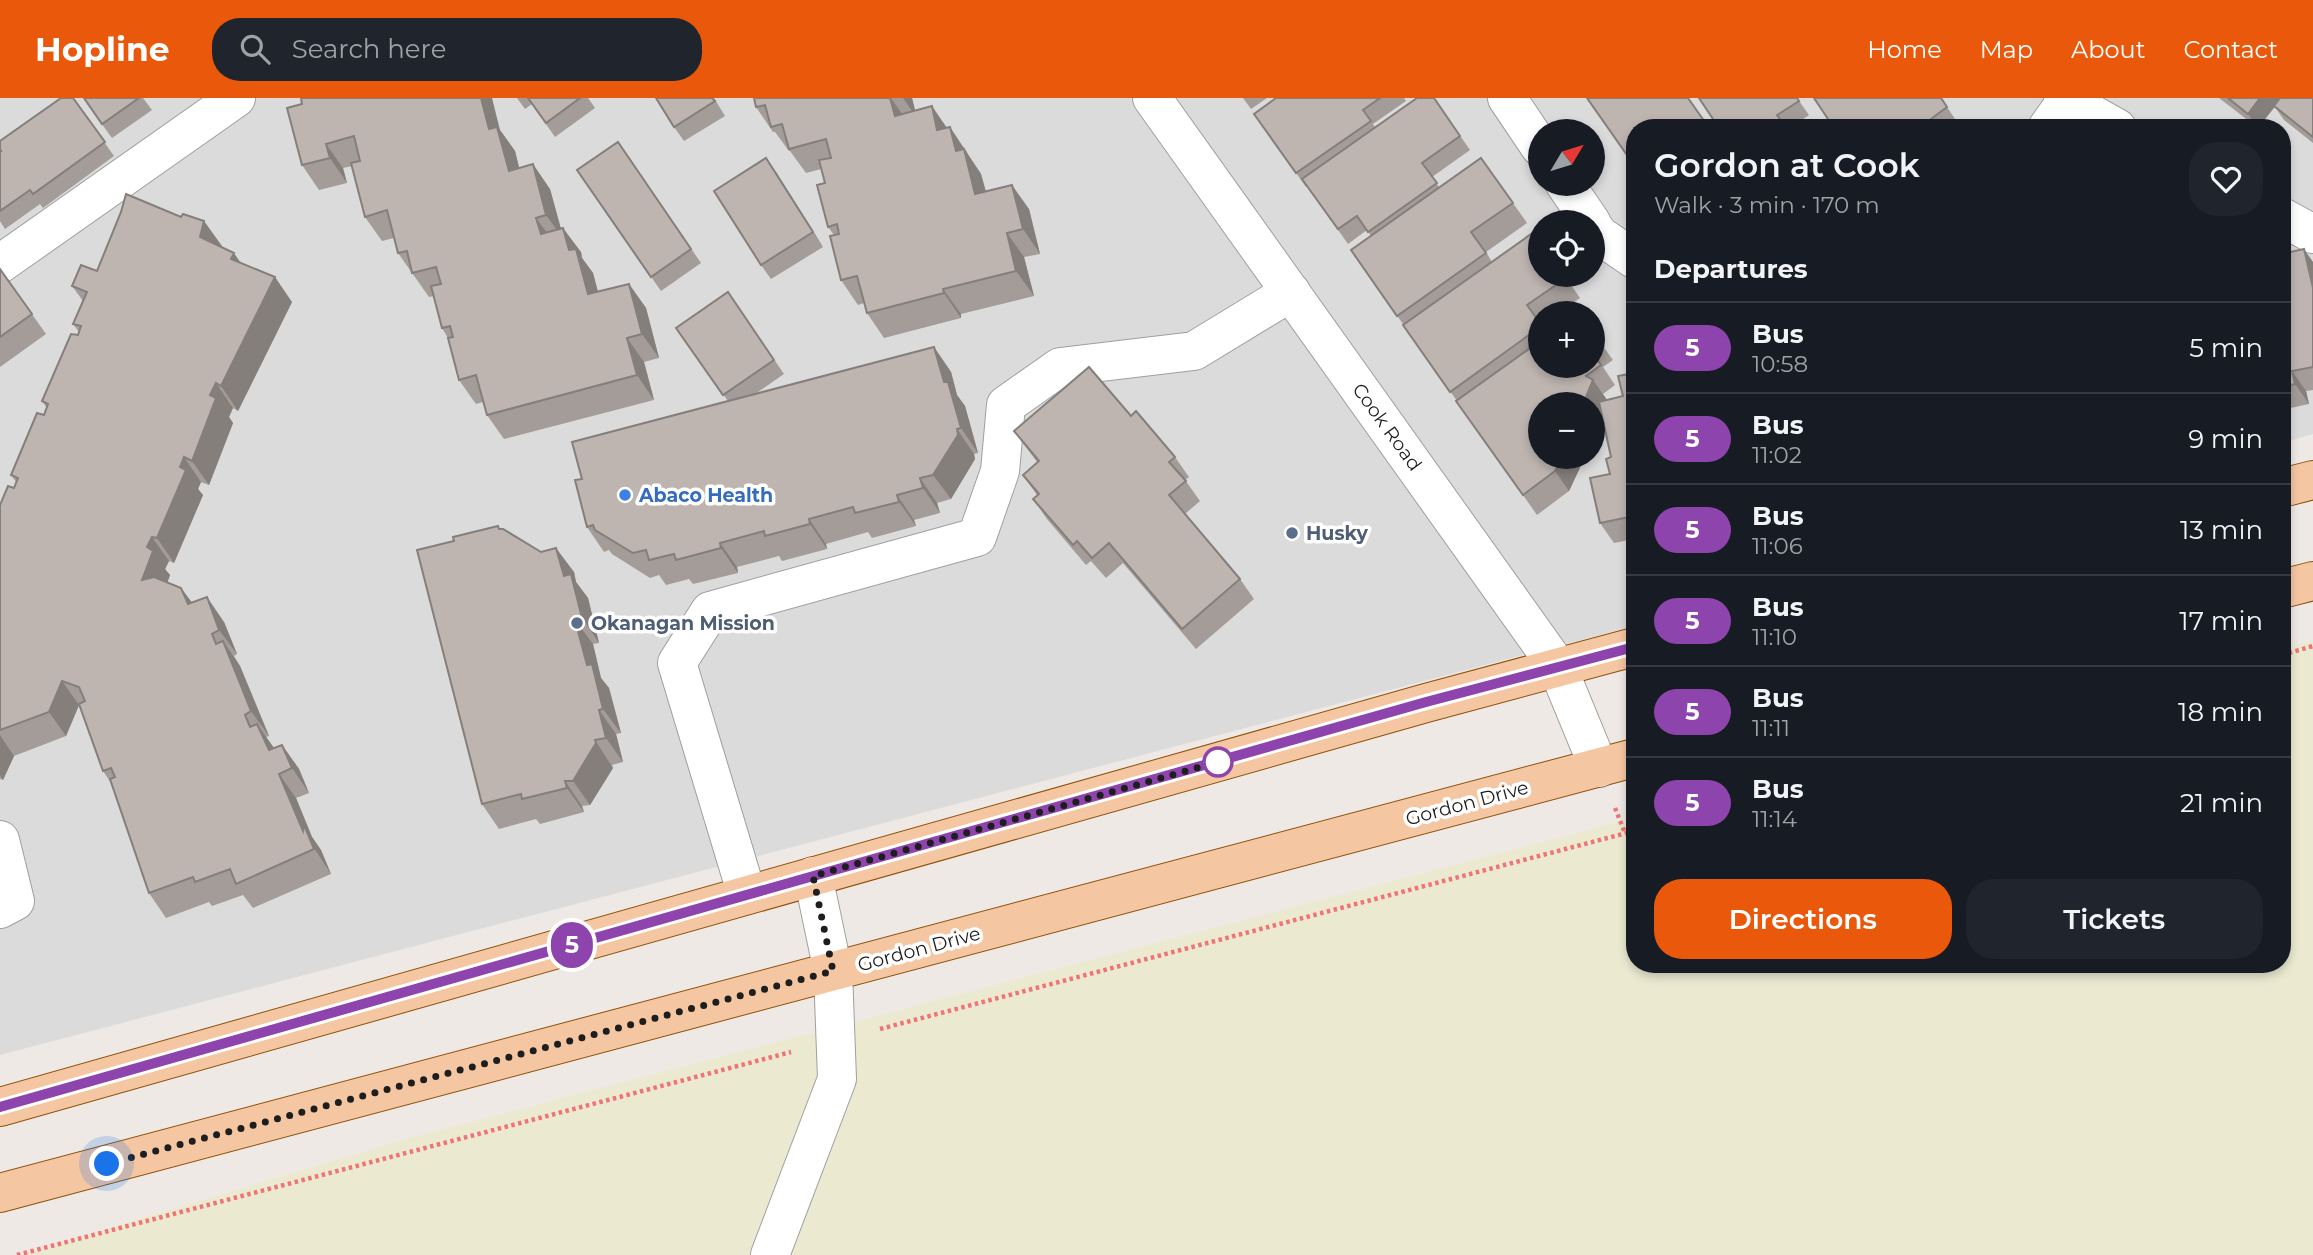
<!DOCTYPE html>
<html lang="en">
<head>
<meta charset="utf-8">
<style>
	body { margin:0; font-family:Montserrat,sans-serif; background:#20242c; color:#f1f3f6; height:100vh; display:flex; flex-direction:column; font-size:26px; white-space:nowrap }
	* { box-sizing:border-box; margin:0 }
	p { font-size:23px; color:#9ea1a6 }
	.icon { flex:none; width:38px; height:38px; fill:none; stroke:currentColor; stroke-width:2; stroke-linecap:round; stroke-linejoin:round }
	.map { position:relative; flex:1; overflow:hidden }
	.side { position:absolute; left:1626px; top:21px; width:665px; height:854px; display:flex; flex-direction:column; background:#171b24; border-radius:28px; box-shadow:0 4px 10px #0003 }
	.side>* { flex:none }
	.badge { padding:0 14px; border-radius:23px; font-size:24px; line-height:46px }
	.needle { width:46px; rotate:52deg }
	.fabs { position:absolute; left:1528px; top:21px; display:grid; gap:14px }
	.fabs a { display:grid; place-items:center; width:77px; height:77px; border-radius:50%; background:#171b24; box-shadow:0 4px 10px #0003; font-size:35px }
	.you { position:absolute; width:35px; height:35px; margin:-18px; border:5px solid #fff; border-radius:50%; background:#1a73e8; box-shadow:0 0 0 10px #1a73e833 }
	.map>.badge { position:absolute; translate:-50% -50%; box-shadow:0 0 0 4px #fff }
	h2 { padding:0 28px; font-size:26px; line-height:63px }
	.round { display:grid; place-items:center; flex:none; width:74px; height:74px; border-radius:28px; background:#20242c }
	.summary { display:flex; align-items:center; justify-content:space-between; height:119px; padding:0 28px }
	h1 { font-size:33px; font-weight:600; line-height:52px }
	.cta { display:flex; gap:14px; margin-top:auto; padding:14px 28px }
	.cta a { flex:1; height:80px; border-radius:28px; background:#ea580c; color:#fff; font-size:28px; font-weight:600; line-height:80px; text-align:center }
	.cta a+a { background:#20242c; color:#f1f3f6 }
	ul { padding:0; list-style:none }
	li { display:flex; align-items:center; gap:21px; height:91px; padding:0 28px; border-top:2px solid #363941 }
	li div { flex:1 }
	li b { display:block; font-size:26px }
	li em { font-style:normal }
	li .badge { min-width:77px; font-weight:700; text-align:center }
	header { display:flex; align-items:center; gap:42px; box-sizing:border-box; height:98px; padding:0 35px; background:#ea580c; color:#fff }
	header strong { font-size:33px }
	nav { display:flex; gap:38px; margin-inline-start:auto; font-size:24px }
	.search { width:490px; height:63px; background:#20242c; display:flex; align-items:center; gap:18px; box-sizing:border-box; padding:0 24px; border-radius:28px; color:#9ea1a6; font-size:26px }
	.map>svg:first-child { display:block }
	.residential { fill:#dcdbdb; fill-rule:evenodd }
	.farmland { fill:#ebead1 }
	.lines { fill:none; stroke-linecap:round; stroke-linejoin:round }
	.minor-casing { stroke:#9f9f9f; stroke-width:40 }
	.major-casing { stroke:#8d510a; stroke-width:40 }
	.path { stroke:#f07377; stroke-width:4.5; stroke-dasharray:3.5 3.5; stroke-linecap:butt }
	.minor { stroke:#fff; stroke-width:38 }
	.major { stroke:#f5c6a2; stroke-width:38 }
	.wall { fill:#a39c98 }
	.shaded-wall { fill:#857f7c }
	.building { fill:#beb5b1; stroke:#857f7c; stroke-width:2 }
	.line-casing { stroke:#fff; stroke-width:16 }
	.line { stroke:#8e44ad; stroke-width:10 }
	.walk { stroke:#1e1e1e; stroke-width:7; stroke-dasharray:0 12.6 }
	.shop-dot { fill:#3f7fe0; stroke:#fff; stroke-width:2.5 }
	.service-dot { fill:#5c6f8a; stroke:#fff; stroke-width:2.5 }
	.stop-dot { fill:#fff; stroke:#8e44ad; stroke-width:3.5 }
	.labels { text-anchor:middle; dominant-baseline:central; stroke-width:7; stroke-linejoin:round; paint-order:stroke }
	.street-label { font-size:19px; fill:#1e1e1e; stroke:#fff }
	.shop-label { font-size:19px; font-weight:bold; fill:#366cbe; stroke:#fff; text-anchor:start }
	.service-label { font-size:19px; font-weight:bold; fill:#4e5e75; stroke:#fff; text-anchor:start }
</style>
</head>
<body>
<header>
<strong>Hopline</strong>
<div class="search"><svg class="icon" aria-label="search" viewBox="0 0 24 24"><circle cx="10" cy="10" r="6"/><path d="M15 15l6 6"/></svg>Search here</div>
<nav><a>Home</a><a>Map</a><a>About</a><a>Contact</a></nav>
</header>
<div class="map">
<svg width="2313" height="1157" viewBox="0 0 2313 1157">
	<rect width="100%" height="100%" fill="#eee9e4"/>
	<!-- residential -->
	<path class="residential" d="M0,0H2313V336L2282,345V30H1634V528L0,957ZM1540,33H1592V86H1540ZM1540,124H1592V177H1540ZM1540,215H1592V268H1540ZM1540,306H1592V359H1540Z"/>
	<!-- farmland -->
	<polygon class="farmland" points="2313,543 2313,1157 19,1157 406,1041 1634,720 1634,866 2282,866 2282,551"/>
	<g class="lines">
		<defs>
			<g id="minor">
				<polyline points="1152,0 1557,568 1599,670"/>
				<polyline points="1507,0 1540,49"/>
				<polyline points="2063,0 2117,30"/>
				<polyline points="2047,30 2067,2"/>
				<polyline points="1565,86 1591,124"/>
				<polyline points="2282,119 2313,136"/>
				<polyline points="1592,127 1599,137 1634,161"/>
				<polyline points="0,166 236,0"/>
				<polyline points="0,742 15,803 0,811"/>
				<polyline points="747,797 677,565 710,513 977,439 1000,373 1006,307 1060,269 1194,253 1291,194"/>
				<polyline points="770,1157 837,981 833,873 813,778"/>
			</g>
			<g id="major">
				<polyline points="2282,390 2313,382"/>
				<polyline points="2282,491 2313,483"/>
				<polyline points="0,1009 1426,605 1634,549"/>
				<polyline points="0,1095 1634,660"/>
			</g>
		</defs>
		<!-- minor casing -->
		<use href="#minor" class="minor-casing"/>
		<!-- major casing -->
		<use href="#major" class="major-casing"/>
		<!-- path -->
		<g class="path">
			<polyline points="2282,557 2313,548"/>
			<polyline points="1615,710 1625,735"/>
			<polyline points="880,931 1634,733"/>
			<polyline points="17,1157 791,954"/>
		</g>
		<!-- minor -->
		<use href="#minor" class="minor"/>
		<!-- major -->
		<use href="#major" class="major"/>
	</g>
	<!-- wall -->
	<g class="wall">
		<polygon points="73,0 114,58 43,110 40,106 5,131 0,123 0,53"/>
		<polygon points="83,0 143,0 152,12 112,40"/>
		<polygon points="517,0 588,0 595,10 555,39 532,6 525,11"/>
		<polygon points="714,0 725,18 684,43 674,29"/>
		<polygon points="754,0 912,0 915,13 947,30 967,54 968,57 981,76 986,93 1029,111 1040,156 1024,159 1034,198 961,216 961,220 884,240 867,215 864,205 858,207 841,182 834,137 828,129 825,85 821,71 806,75 790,53 789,53 775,34 773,34 756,9"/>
		<polygon points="1243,0 1267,0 1251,11"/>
		<polygon points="1276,0 1404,0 1406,3 1373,26 1375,29 1434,0 1470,52 1432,79 1439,89 1481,60 1527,125 1486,154 1492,164 1564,177 1580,200 1558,215 1540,215 1540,268 1592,268 1592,233 1613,262 1603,269 1615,287 1603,296 1607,302 1623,298 1634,275 1634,441 1614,445 1600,425 1610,376 1611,359 1601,315 1592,338 1592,306 1540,359 1583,359 1584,361 1569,393 1537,417 1351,152 1371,138 1367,132 1348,146 1307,88 1306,89 1254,16"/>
		<polygon points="1797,0 1809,17 1790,30 1719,30"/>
		<polygon points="1941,0 1961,30 1834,30"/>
		<polygon points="2219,0 2313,0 2313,45 2284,22 2275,9 2258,30"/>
		<polygon points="287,10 500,32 515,53 519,70 550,91 561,131 581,154 582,160 593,175 598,194 629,186 646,210 659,260 644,264 654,302 504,341 487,317 483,304 476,306 459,282 448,240 442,230 434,198 429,199 398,155 394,140 382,143 365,119 352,68 343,70 347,85 319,92 302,67"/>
		<polygon points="618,44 701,165 661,193 577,72"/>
		<polygon points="776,74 823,149 771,181 761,167"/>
		<polygon points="222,148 221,149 240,165 292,204 238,313 233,310 229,319 233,325 209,387 201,384 198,391 203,397 174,465 169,463 165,471 170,477 167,484 181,490 192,505 224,524 237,556 234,558 240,568 269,638 266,639 274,650 282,647 299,671 309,695 296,700 312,739 321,752 331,776 253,810 243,797 212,808 209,804 166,820 149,795 111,685 103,673 79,607 66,638 14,658 3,682 0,681 0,407 14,390 16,384 11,377 44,317 47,310 42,303 79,234 73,226 83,203 72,188 97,173"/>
		<polygon points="2282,151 2285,155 2313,164 2313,292 2306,293 2309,306 2282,312"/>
		<polygon points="0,171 46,236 0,269"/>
		<polygon points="728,194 784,276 755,296 934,249 951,274 957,297 965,308 978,355 974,356 975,361 951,401 937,405 940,415 914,422 916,428 872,440 868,434 826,446 827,451 782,463 779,458 737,469 738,475 693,486 689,481 666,487 659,477 650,480 612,456 609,452 604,454 587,429 582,381 728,303 676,230"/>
		<polygon points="1131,318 1175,359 1189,379 1185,382 1200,403 1185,416 1240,481 1254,501 1196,551 1123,465 1106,480 1091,463 1086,467 1047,421 1033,401 1037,397 1023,377 1037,364 1014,333"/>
		<polygon points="500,431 574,474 576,484 588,500 599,545 593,546 601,580 609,590 621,635 616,636 623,664 612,667 613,670 590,707 582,708 584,714 540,726 536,721 499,731 482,706"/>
	</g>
	<!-- shaded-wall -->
	<g class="shaded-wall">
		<polygon points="481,0 492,0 500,32 515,53 526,97 509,73 489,31"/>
		<polygon points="891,0 907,23 895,18"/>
		<polygon points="903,0 912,0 917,20"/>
		<polygon points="2260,0 2281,0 2258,30 2248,16"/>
		<polygon points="932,8 949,33 937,32"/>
		<polygon points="950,29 981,76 993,121 975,96 956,53"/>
		<polygon points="326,46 343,70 347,85 330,60"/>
		<polygon points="766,60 776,74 823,149 813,134"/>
		<polygon points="533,66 550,91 564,142 546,117"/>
		<polygon points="1012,87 1029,111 1040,156 1023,131"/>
		<polygon points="536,120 554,144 541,136"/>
		<polygon points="204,123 222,148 217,163 200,139"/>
		<polygon points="563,130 581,154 582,160 593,175 605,221 588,196 569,152"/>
		<polygon points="1007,135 1024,159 1034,198 1016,173"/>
		<polygon points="2304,151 2313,164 2313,190"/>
		<polygon points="234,155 251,180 231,161"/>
		<polygon points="275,179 292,204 238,313 221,288"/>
		<polygon points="629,186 646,210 659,260 642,236"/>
		<polygon points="943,191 961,216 961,220 944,195"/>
		<polygon points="627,240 644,264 654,302 637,277"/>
		<polygon points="934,249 951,274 957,297 965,308 978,355 961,330 944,284"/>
		<polygon points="2292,273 2306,293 2309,306 2295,286"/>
		<polygon points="1593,282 1607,302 1592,338 1592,306 1583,306"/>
		<polygon points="216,285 233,310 229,319 233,325 209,387 192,363 210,297"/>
		<polygon points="957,331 974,356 975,361 951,401 933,377"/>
		<polygon points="184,359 201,384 198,391 203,397 174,465 157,440"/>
		<polygon points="1562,359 1583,359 1584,361 1569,393 1555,373"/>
		<polygon points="920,380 937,405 940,415 923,390"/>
		<polygon points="897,397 914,422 916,428 899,404"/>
		<polygon points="809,421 826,446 827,451 810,426"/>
		<polygon points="152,439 169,463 165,471 170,477 160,507 142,482 147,449"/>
		<polygon points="720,445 737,469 738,475 721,450"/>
		<polygon points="556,450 574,474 576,484 588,500 599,545 582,520 564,478"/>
		<polygon points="181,490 199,514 188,506"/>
		<polygon points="207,499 224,524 237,556 219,532"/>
		<polygon points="575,522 593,546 601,580 609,590 621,635 603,611 587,567"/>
		<polygon points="223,543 240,568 269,638 251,613"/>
		<polygon points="62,583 79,607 66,638 49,614"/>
		<polygon points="599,612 616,636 623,664 606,640"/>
		<polygon points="257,626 274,650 269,652"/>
		<polygon points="0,637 14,658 3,682 0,677"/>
		<polygon points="595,642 613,670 590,707 573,683"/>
		<polygon points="282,647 299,671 309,695 292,670"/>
		<polygon points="279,676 296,700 312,739 321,752 331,776 303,733"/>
		<polygon points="565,683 582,708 584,714 567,690"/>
	</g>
	<!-- building -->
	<g class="building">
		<polygon points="61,0 73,0 105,44 33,96 30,92 0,113 0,53 1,53 0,51 0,43"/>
		<polygon points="84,0 139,0 102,26"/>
		<polygon points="301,0 481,0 489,31 497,29 509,73 533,66 546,117 536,120 541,136 563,130 569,152 576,151 588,196 629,186 642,236 627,240 637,277 487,317 476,277 459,282 448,240 453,239 450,228 442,230 431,188 441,186 436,169 412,175 407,153 398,155 387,112 365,119 351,65 360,63 354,38 326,46 330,60 302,67 287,10 302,6"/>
		<polygon points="528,0 580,0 546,25"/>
		<polygon points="656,0 712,0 715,3 674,29"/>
		<polygon points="754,0 890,0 895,18 932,8 937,32 950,29 956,53 964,51 975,96 1012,87 1023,131 1007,135 1016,173 943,191 944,195 867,215 857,178 841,182 830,138 839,136 837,126 828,129 817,87 825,85 819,62 831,60 826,41 789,51 782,26 771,29 765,7 756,9"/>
		<polygon points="1276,0 1380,0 1363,12 1371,23 1296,75 1254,16"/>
		<polygon points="1417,0 1434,0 1460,38 1422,65 1437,85 1368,134 1357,118 1338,131 1302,81"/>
		<polygon points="1587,0 1688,0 1709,30 1634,30 1634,67"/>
		<polygon points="1699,0 1797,0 1799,3 1777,17 1786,30 1719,30"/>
		<polygon points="1814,0 1941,0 1947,9 1931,21 1937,30 1834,30"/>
		<polygon points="2228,0 2260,0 2248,16"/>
		<polygon points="2280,0 2313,0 2313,39 2274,8"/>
		<polygon points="618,44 691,151 651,179 577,72"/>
		<polygon points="766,60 813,134 761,167 714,93"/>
		<polygon points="1481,60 1513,105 1471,134 1486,155 1397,218 1351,152"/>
		<polygon points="126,96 181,119 183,116 204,123 200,139 234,155 231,161 275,179 221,288 216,285 210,297 216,300 192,363 184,359 180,369 186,372 157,440 152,439 147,449 153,453 142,482 154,479 181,490 188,506 207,499 219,532 212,536 216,546 223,543 251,613 245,617 250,629 257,626 269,652 282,647 292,670 279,676 303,733 304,727 314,751 236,786 230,771 195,784 193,779 149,795 110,681 115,679 111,670 103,673 79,606 85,603 79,589 62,583 49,614 0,632 0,407 8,388 14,390 18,380 11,377 37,315 44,317 48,306 42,303 71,236 78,237 81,228 73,226 87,194 72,188 81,167 97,173 121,114"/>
		<polygon points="1534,134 1540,143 1540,177 1564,177 1566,180 1527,207 1540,225 1540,229 1450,294 1403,227"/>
		<polygon points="2304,151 2313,190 2313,269 2292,273 2295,286 2282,289 2282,156"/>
		<polygon points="0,171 32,216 0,239"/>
		<polygon points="728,194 774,262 723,297 676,230"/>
		<polygon points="1592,233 1599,242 1592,247"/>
		<polygon points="1540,243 1540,268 1592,268 1592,255 1601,267 1586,278 1593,282 1583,306 1540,306 1540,359 1562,359 1555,373 1523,397 1456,303"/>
		<polygon points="934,249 944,284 948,284 961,330 957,331 958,337 933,377 920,380 923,390 897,397 899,404 855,415 853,409 809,421 810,426 765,438 764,433 720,445 721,450 676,462 674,456 649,462 646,452 633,455 595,432 593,427 587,429 575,382 582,381 572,344"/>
		<polygon points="1089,269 1131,318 1136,313 1175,359 1169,364 1186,383 1169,397 1240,481 1182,531 1109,445 1092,460 1077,443 1073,447 1033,401 1039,396 1023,377 1039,363 1014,333"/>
		<polygon points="1634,275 1634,418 1600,425 1590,380 1610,376 1606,361 1611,359 1599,304 1623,298 1618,278"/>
		<polygon points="498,428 499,431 503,431 541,454 556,450 564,478 571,476 582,520 575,522 587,567 592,566 603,611 599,612 606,640 595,642 596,645 573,683 565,683 567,690 522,701 521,696 482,706 417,452 454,443 453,439"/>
	</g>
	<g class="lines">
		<defs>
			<polyline id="line" points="0,1009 1426,604 1634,549"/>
		</defs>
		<!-- line casing -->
		<use href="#line" class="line-casing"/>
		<!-- line -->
		<use href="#line" class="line"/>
		<!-- walk -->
		<polyline class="walk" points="107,1066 833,873 813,778 1218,664"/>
	</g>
	<!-- markers -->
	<circle class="shop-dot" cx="625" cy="397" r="7"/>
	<g class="service-dot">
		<circle cx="1292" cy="435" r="7"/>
		<circle cx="577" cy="525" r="7"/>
	</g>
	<circle class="stop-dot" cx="1218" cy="664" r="14"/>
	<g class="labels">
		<!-- street labels -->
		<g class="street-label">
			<text transform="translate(1387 329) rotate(54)">Cook Road</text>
			<text transform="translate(1467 705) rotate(-15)">Gordon Drive</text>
			<text transform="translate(919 851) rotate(-15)">Gordon Drive</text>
		</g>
		<!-- shop labels -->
		<g class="shop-label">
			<text x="639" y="397">Abaco Health</text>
		</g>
		<!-- service labels -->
		<g class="service-label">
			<text x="1306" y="435">Husky</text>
			<text x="591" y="525">Okanagan Mission</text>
		</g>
	</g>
</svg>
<div class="fabs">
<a><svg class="needle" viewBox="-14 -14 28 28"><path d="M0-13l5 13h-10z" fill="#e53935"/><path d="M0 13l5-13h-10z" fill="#9ea1a6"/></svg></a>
<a><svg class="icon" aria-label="locate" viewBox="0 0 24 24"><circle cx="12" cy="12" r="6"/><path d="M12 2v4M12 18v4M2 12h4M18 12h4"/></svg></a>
<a>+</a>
<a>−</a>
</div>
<div class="you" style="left:107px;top:1066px"></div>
<b class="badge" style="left:572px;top:847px;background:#8e44ad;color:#fff">5</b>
<section class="side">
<div class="summary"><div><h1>Gordon at Cook</h1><p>Walk · 3 min · 170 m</p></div><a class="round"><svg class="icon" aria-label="heart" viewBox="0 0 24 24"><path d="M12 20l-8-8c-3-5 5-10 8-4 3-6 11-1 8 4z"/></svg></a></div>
<h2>Departures</h2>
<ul>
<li><span class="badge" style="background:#8e44ad;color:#fff">5</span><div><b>Bus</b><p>10:58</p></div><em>5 min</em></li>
<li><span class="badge" style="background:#8e44ad;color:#fff">5</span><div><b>Bus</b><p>11:02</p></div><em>9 min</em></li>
<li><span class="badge" style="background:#8e44ad;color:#fff">5</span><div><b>Bus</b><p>11:06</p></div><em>13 min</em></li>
<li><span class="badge" style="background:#8e44ad;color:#fff">5</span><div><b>Bus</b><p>11:10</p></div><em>17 min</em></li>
<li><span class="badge" style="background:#8e44ad;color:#fff">5</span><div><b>Bus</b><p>11:11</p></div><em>18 min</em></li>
<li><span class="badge" style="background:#8e44ad;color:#fff">5</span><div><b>Bus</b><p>11:14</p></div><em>21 min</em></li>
</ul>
<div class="cta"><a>Directions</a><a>Tickets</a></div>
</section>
</div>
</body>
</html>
